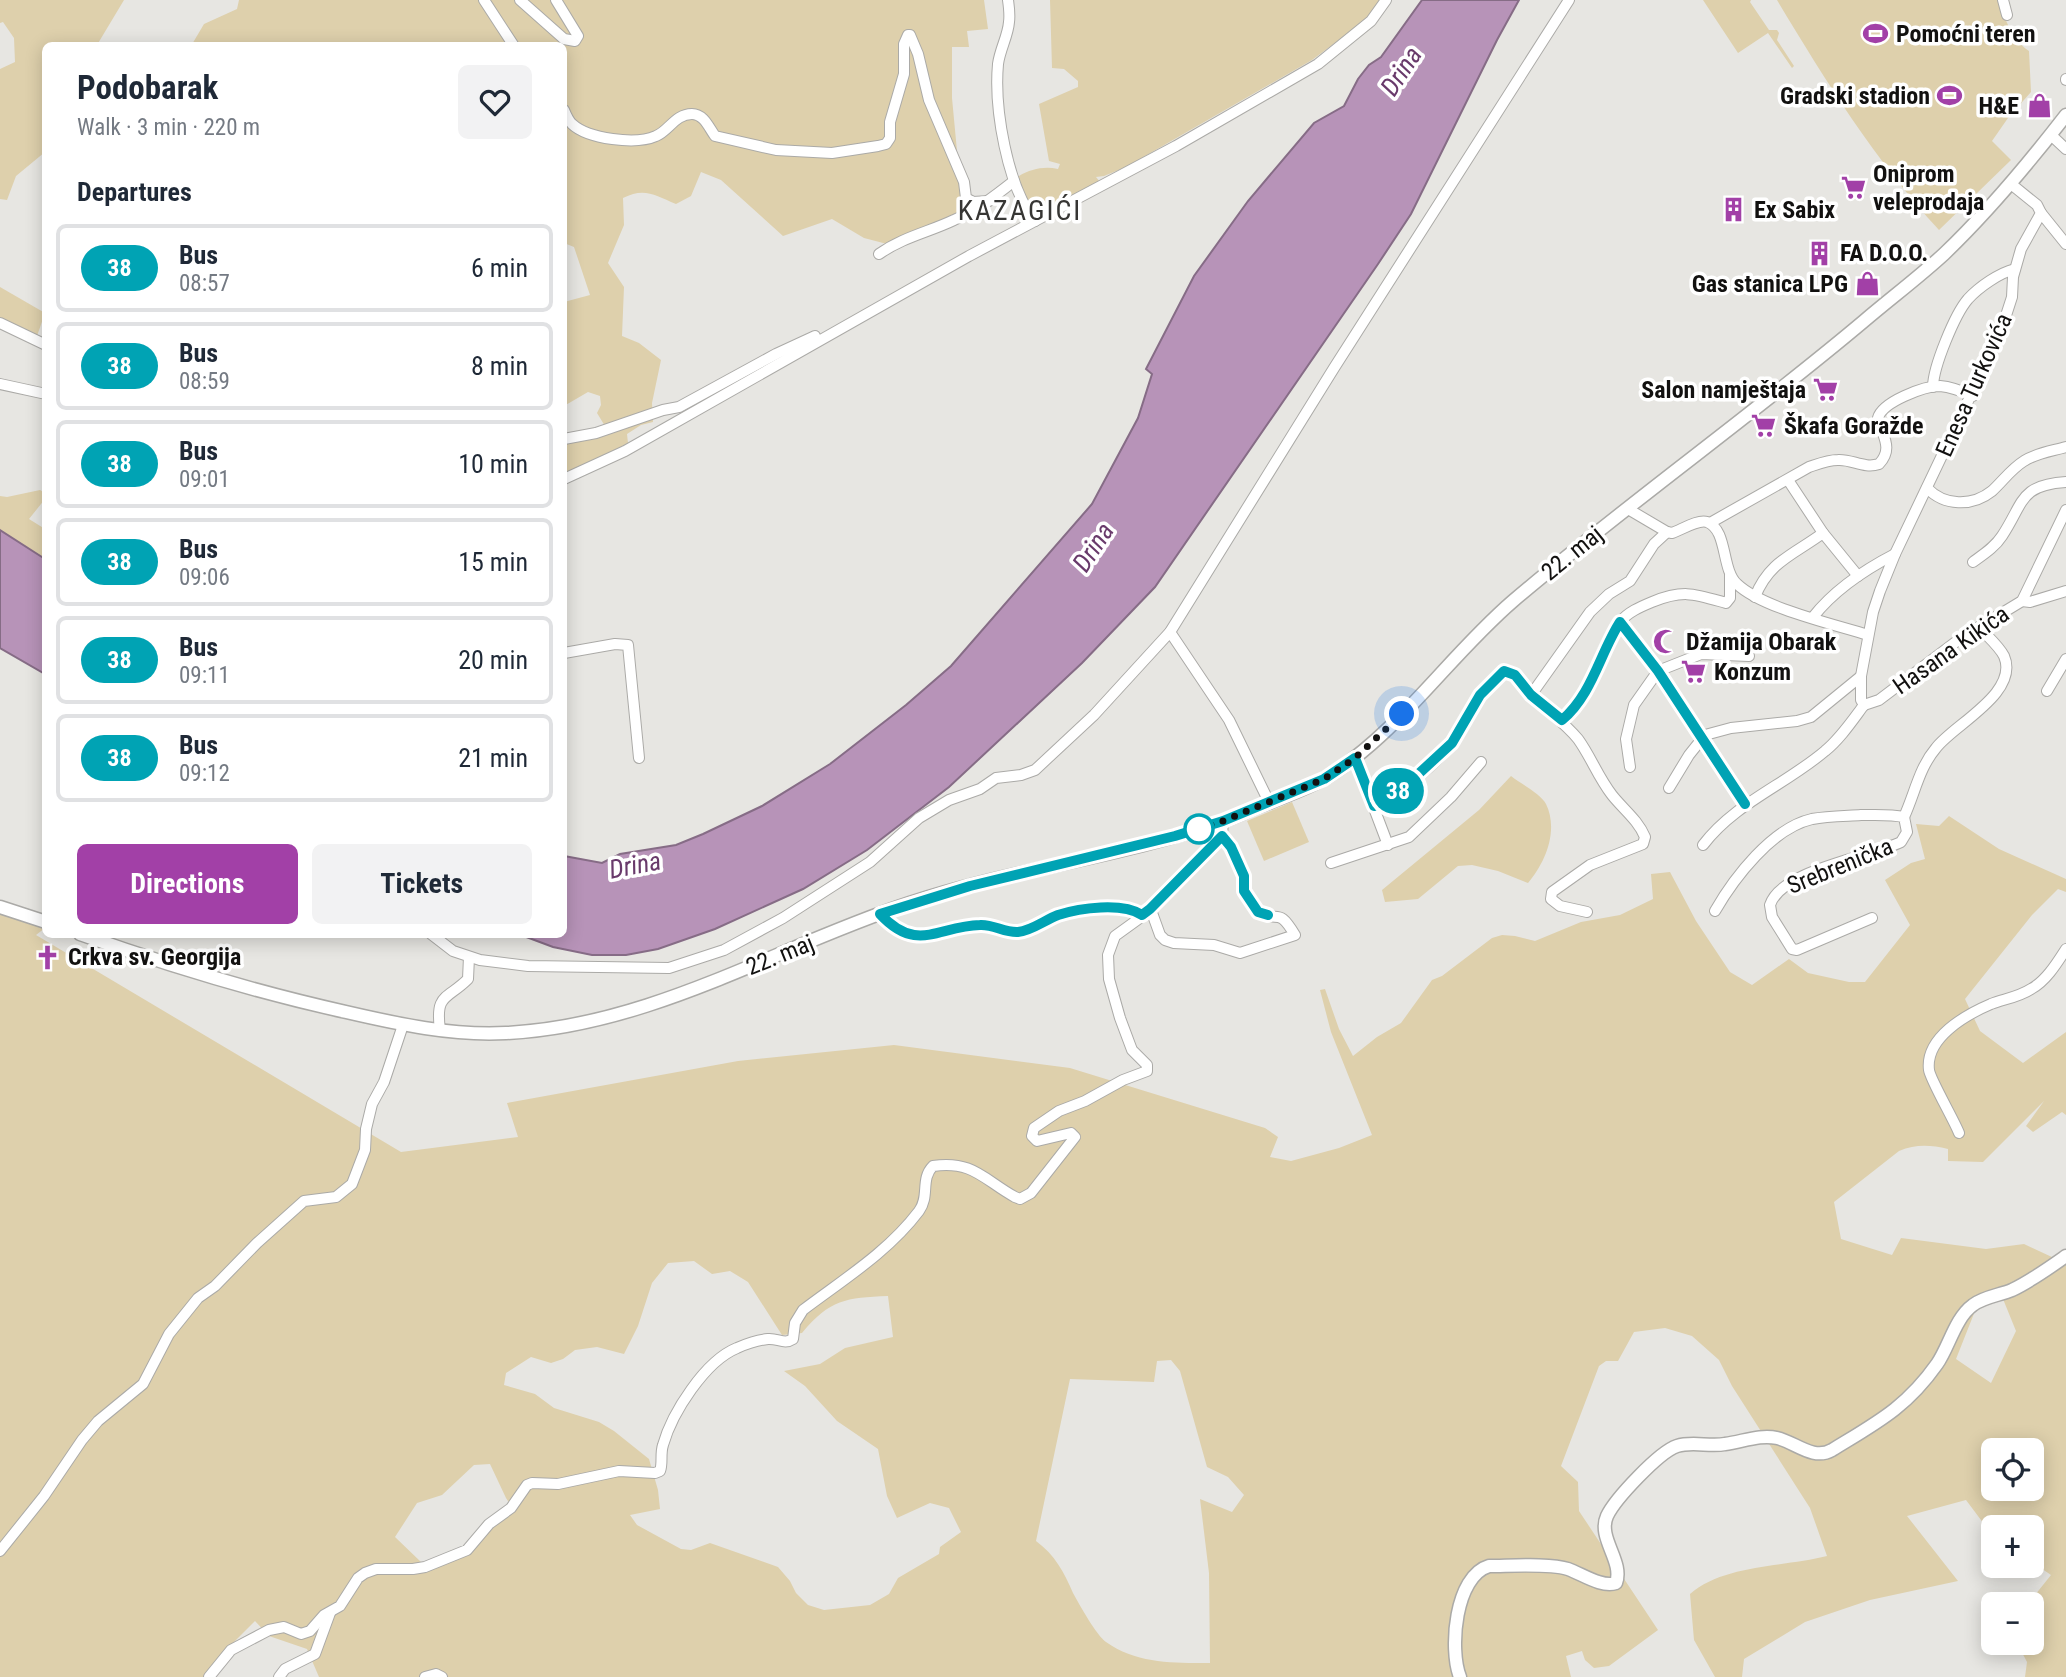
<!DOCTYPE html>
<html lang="en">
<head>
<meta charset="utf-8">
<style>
	body { margin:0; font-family:"Roboto Condensed",sans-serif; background:#f2f2f3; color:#1f2937; height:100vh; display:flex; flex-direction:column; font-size:26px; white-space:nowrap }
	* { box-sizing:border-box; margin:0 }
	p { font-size:23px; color:#747a83 }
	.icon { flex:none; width:38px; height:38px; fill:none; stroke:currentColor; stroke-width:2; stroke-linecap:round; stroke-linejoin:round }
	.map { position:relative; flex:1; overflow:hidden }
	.drawer { position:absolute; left:42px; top:42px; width:525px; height:896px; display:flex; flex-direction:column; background:#fff; border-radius:10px; box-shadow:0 4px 18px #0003 }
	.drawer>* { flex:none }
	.badge { padding:0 14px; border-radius:23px; font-size:24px; line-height:46px }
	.buttons { position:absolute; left:1981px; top:1438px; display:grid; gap:14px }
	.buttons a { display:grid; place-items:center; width:63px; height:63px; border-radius:10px; background:#fff; box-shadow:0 4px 18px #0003; font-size:35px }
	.you { position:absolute; width:35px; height:35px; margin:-18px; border:5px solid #fff; border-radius:50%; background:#1a73e8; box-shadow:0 0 0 10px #1a73e833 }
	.map>.badge { position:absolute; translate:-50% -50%; box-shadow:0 0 0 4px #fff }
	h2 { padding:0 35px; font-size:26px; line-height:63px }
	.round { display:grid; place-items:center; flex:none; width:74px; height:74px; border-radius:10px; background:#f2f2f3 }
	.overview { display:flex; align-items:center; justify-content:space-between; height:119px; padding:0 35px }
	h1 { font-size:33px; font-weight:700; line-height:52px }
	.button { display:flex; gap:14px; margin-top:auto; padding:14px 35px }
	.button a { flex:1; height:80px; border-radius:10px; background:#a240a7; color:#fff; font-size:28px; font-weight:700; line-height:80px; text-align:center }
	.button a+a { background:#f2f2f3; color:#1f2937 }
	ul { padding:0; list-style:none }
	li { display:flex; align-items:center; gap:21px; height:88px; margin:0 14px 10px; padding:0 21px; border:4px solid #e0e1e3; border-radius:10px }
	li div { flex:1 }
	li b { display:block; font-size:26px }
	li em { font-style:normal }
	li .badge { min-width:77px; font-weight:700; text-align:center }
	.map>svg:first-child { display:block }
	.green { fill:#ded0ac; fill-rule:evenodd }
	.water { fill:#b793b8; stroke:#866c86; stroke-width:2 }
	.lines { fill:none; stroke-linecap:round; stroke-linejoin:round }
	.minor-casing { stroke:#abaaa7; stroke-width:12 }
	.major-casing { stroke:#abaaa7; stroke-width:15 }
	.minor { stroke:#fff; stroke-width:10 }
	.major { stroke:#fff; stroke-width:12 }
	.line-casing { stroke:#fff; stroke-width:16 }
	.line { stroke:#00a3b4; stroke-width:10 }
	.walk { stroke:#121110; stroke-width:7; stroke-dasharray:0 12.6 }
	.stop-dot { fill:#fff; stroke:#00a3b4; stroke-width:3.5 }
	.labels { text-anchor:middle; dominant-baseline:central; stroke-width:7; stroke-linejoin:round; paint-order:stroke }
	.poi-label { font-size:24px; font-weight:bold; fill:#121110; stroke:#fff; text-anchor:start }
	.street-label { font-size:24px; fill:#121110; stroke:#fff }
	.water-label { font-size:26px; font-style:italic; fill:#693a6b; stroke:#fff }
	.quarter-label { font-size:28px; letter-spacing:2px; fill:#373634; stroke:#fff }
</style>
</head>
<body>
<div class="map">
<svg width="2066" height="1677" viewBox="0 0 2066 1677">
	<rect width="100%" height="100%" fill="#e7e6e2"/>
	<!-- green -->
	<g class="green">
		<polygon points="0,0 124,0 97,45 46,46 45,152 16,176 7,200 0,199 0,69 15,62 14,38 3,22 0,23"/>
		<path d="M239,0H984L988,29L967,31L969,47H952V98L957,151L963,174V200L960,209L950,221L887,244L864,238L832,219L783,236L721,180L701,172L691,196L676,204C655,195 644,187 623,198L624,225L608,263L624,287L622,336L639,343L661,360L652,403L653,422L641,425L627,434L628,443L616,451L564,476V423L568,435H574L577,442L608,431L597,413L601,405L600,396L588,392L564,406V302L590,295L574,247L564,243V46H191L204,24L237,9Z"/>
		<path d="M1050,0H1380L1367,19L1312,60L1126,167L1104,176L1096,177L1100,182L1037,214L1032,213L1018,182L1019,176C1031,169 1044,166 1058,169L1060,164L1049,161L1039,104L1078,87V81L1064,69L1052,68Z"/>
		<polygon points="1703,0 1751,0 1750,2 1769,30 1777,30 1779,33 1777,40 1794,66 1792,68 1768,33 1738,53"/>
		<path d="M1777,0H1998C2006,20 2011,39 2029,51L2031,92L2008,118L1992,141L2011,160L1939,230C1875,160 1825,80 1777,0Z"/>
		<polygon points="0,287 45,313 37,336 0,319"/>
		<polygon points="40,490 45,493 45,499 29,519 45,529 45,559 0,530 0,496 7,497"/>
		<path d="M1511,776C1521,784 1541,794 1546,804C1559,831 1545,863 1528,883L1498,871L1472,865L1458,866L1418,899L1385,902L1382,890L1479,810Z"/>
		<polygon points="1292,802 1309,842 1264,861 1247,821"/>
		<path d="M1949,816L1999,849L2066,879V892L2058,889L2032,915L1965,999L1980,1031L2023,1063L2066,1032V1115L2062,1112L2033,1132L2026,1126L2044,1101L1983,1162L1948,1161V1149C1930,1145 1916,1144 1899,1151L1834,1202L1841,1239L1892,1255L1901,1238L1986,1249L2024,1244L2054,1258L1975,1311L1956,1359L1991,1383L2016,1331L2003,1299L2066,1261V1677H2025L2027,1662L2017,1643H2032V1605H2027L2051,1575L2032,1562V1528H1993V1536L1966,1500L1907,1516L1958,1581L1870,1600L1805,1622L1744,1659L1742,1677H1715L1694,1640L1690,1594C1724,1564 1785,1567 1827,1556L1810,1508L1732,1386L1719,1360L1692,1336L1665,1328L1634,1332L1618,1361H1606L1599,1366L1561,1466L1578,1482L1579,1511L1658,1630L1609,1666L1594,1668L1585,1660L1582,1651L1566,1656L1571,1677H319L307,1649L269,1636L255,1621L223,1653L205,1677H0V910L45,928L36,935L401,1152L518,1137L507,1103L738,1061L894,1045L1070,1068L1265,1128L1278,1137L1270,1157L1291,1161L1339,1148L1372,1135L1331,1032L1320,990L1325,989L1339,1029L1353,1056L1377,1037L1401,1023L1432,980L1442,976L1492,938L1502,935L1515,936L1535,941L1581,922L1620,915L1653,899L1651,874L1670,872L1696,921L1730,972L1752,985L1789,959L1808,973L1849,982H1865L1910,925L1885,880L1911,863L1925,859L1916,824L1939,826ZM694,1261L712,1274L730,1271L748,1282L782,1335L802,1333C830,1299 846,1298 888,1296L893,1337L845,1348L820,1364L784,1371L805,1386L837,1421L878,1449L887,1496L897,1518L930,1503L949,1508L961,1532L940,1547L939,1554L898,1578L889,1594L870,1605L824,1610L808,1605L796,1593L790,1581L778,1567L710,1543L691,1550L681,1549L637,1525L630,1515L660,1509L658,1490L649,1459L614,1431L599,1422L554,1408L535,1394L504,1385L506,1373L531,1357L551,1363L563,1359L575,1350L597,1347L624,1354L638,1326L652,1283L668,1263ZM1171,1360L1180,1371L1207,1467L1228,1477L1244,1495L1232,1512L1200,1499L1209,1573L1210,1663C1174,1663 1137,1664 1106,1642C1097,1636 1079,1604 1073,1593C1064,1572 1055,1555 1036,1541L1070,1379L1154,1382L1157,1361ZM1993,1451H2032V1489H1993ZM490,1464L506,1498L514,1510L454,1559L432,1568L421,1562L395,1537L417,1503L442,1495L474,1465Z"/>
	</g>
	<!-- water -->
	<g class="water">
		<polygon points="1422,0 1519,0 1497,40 1411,214 1378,264 1155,587 1082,663 949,787 867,850 803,889 715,929 658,949 626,955 592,955 553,947 521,935 564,934 564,856 602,863 620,854 676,845 703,834 762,806 830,764 906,705 951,666 1092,504 1138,418 1152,374 1146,369 1194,276 1248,201 1314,123 1344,106 1358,79 1369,65 1381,57"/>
		<polygon points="0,530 45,559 45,674 0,648"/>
	</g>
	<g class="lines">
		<defs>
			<g id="minor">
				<polyline points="484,0 514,46"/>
				<polyline points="520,0 564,39 575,41 578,36 556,0"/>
				<path d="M1008,0C1009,7 1010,15 1009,22C1008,36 1000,49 998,64C994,108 1007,186 1035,221"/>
				<polyline points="2003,0 2007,15"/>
				<polyline points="2066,79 2066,80"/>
				<path d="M564,110C566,115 568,120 572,124C588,139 636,145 656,136C669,131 675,114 692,114C704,114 709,128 715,136L776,150L832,153L878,146L886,144L890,138V122L904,74V44L908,35H910L918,54L929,100L964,182L966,198L973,202L989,201"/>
				<polyline points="2051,135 2066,149"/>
				<polyline points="2041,213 2066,244"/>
				<path d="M879,254C903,237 929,232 954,220C977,210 995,196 1014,181"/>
				<polyline points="0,323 46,345"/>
				<polyline points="0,384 46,394"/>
				<path d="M1933,387C1933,367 1955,314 1968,299C1979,287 1999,273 2015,269"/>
				<polyline points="564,439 596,433 663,410 679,407 776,354 815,336"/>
				<polyline points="564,479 625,451 969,256 1176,146 1318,64 1371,21 1386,0"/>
				<polyline points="1788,480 1823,533 1858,576"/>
				<path d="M1927,488C1944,506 1972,507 1992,491C2003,481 2011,469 2024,461C2036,453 2052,451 2066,447"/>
				<path d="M1628,509L1667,532L1672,533C1681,530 1698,519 1707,522C1728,530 1721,569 1737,584C1762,608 1833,624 1868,635"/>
				<path d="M1710,523L1809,467C1818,464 1828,460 1838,460C1852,459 1864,469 1879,464C1894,448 1882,436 1878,418C1882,402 1924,386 1940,386C1952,387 1962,391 1973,396"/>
				<path d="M1973,562C1984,554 1995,547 2002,536C2024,503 2019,485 2066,482"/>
				<path d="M1755,597C1769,561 1795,554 1823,533"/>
				<polyline points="2022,601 2030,602 2066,591"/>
				<path d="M1813,617C1835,589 1864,570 1895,554"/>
				<polyline points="1620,622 1658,671 1745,804"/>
				<polyline points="1170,632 1229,720 1269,802"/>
				<polyline points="564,653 615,644 628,645 639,758"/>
				<polyline points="2047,691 2066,659"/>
				<polyline points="1531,695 1590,612 1609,594 1630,581 1654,544 1667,532"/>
				<polyline points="1864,705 1861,700 1861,676 1873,612 1880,591 1895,554 2000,334 2012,297 2013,277 2021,249 2041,213 2037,205 2011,184"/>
				<polyline points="1864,705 1879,700 1961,638 2022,601 2066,510"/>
				<path d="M1562,720C1595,694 1596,651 1620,622C1628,612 1640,607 1652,602C1684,589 1695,594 1726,603L1730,598V575"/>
				<polyline points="1355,758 1388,845"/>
				<polyline points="1630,767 1626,739 1634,705 1658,671 1701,654 1749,656"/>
				<polyline points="1669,788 1689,755 1705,735 1731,728 1797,721 1811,717 1860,677"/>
				<path d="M1374,806C1401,792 1435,766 1453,741C1473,714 1475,695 1504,671C1517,673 1523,686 1531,695C1547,711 1564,722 1578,739C1591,757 1598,777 1612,795C1623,809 1638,820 1645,837L1643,844L1590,865L1552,892L1551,899L1560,906L1587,912"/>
				<path d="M1904,817C1915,793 1919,768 1936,748C1953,725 2020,693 2004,656C1999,646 1987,636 1979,627"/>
				<path d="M1703,845C1735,803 1785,785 1825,751C1840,739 1852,721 1864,705"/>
				<polyline points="1331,863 1409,837 1451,797 1481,762"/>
				<path d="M1151,910L1160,935L1165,940L1174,943L1214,945L1240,953L1295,935C1277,905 1279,924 1258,912L1244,891L1245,876L1231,847L1222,836"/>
				<path d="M1715,911C1734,878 1772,828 1812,819C1827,816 1845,816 1861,815C1875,815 1890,814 1904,817L1907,832L1901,842C1870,857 1781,870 1770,905L1772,917L1792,949L1797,950L1872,918"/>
				<path d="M880,914C917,954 938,926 981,925C993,924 1005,933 1018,932C1031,931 1045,920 1058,915C1080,908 1122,902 1142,915"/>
				<polyline points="431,934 453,951 480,960 528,966 669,968 724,950 783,918 870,862 919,818 949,800 980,789 996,778 1021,775 1035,770 1094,715 1170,632 1334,368 1569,0"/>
				<path d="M440,1030C435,993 447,1000 468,979L469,957"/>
				<path d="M1959,1133C1954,1120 1930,1079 1929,1070C1925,1038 1965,1015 1991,1004C2004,999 2019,997 2031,989C2046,981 2057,963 2066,949"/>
				<polyline points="0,1551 44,1496 82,1440 98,1421 143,1384 169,1334 198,1298 215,1286 257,1243 304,1201 336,1197 352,1184 365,1150 366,1129 372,1104 384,1082 403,1025"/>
				<path d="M209,1677L231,1650L269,1630L284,1627L301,1634L310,1631L324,1615L340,1606L358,1578L365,1573L376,1569H413L425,1567L467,1550L489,1524L511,1508L527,1485L532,1483L558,1484L619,1471L655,1473L660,1471C663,1463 660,1454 663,1445C672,1413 705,1361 737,1348C746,1344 758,1340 768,1339C778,1338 784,1345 793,1339L795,1323L803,1310C844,1279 888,1252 919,1211C930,1196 920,1179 933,1166C973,1160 984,1180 1015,1197L1020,1199L1031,1193L1075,1137L1071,1133L1037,1141L1032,1136L1034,1128L1059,1111L1085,1101L1123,1080L1147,1071V1065L1132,1050L1120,1018L1109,979L1108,955L1115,936L1151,910L1222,836L1223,821"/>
				<polyline points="279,1677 285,1669 315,1654 330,1613"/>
				<polyline points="425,1677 436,1674 442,1677"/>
			</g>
			<g id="major">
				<polyline points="0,907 46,922"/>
				<path d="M80,934C167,965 256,992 346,1012C398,1024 452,1036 506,1033C651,1026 776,947 910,903C1012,869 1123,857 1223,821C1238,816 1251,809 1266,804C1287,795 1309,788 1329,776C1401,730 1449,656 1513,601C1627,504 1750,417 1864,321C1891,298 1919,277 1944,254C1989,211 2028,164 2066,115"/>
				<path d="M1460,1677C1449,1649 1455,1576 1489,1566C1509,1566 1550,1563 1568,1569C1582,1574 1602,1588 1616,1583C1624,1561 1597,1538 1607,1516C1615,1499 1659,1452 1677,1446C1692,1441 1710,1447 1725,1444C1742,1442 1760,1434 1777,1438C1795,1442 1813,1461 1832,1450C1876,1423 1906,1408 1937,1364C1949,1347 1955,1318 1973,1305C1983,1297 2000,1295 2012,1290C2031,1281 2049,1268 2066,1256"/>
			</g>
		</defs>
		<!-- minor casing -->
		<use href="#minor" class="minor-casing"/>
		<!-- major casing -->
		<use href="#major" class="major-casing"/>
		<!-- minor -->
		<use href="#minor" class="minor"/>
		<!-- major -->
		<use href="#major" class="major"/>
	</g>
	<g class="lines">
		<defs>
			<path id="line" d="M1268,915L1258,912L1244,891V876L1231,847L1222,836L1150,909L1142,915C1122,902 1080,908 1058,915C1045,920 1031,931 1018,932C1005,933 993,924 980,925C938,926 917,954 880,914L970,886L1175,836L1223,821L1324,779L1355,758L1374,806L1401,790L1452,743L1480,695L1504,671L1515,675L1531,695L1562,720C1592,695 1600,653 1620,622L1658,671L1745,804"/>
		</defs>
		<!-- line casing -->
		<use href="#line" class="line-casing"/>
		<!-- line -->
		<use href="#line" class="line"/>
		<!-- walk -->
		<polyline class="walk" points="1199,829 1223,821 1324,779 1355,758 1402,714"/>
	</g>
	<!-- icons -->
	<defs>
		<symbol id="stadium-bare" viewBox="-9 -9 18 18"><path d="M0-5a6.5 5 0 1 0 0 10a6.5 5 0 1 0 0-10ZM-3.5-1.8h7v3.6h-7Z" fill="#a240a7" stroke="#fff" stroke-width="2.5" paint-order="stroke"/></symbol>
		<symbol id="shop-bare" viewBox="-9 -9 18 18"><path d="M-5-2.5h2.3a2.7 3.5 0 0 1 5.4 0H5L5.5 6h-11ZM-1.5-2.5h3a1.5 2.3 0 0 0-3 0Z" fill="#a240a7" stroke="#fff" stroke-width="2.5" paint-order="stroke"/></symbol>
		<symbol id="supermarket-bare" viewBox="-9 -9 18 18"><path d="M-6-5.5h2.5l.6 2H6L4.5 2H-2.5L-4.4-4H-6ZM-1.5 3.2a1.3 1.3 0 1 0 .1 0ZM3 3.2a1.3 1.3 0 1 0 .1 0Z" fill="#a240a7" stroke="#fff" stroke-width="2.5" paint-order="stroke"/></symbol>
		<symbol id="building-bare" viewBox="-9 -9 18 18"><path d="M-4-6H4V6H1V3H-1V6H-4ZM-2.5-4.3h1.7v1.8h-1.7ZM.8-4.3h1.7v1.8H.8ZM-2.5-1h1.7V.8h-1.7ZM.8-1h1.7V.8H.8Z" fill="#a240a7" stroke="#fff" stroke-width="2.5" paint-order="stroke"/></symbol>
		<symbol id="mosque-bare" viewBox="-9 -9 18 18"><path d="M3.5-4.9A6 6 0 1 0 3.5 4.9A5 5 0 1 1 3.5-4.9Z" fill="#a240a7" stroke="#fff" stroke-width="2.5" paint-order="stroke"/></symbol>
		<symbol id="church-bare" viewBox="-9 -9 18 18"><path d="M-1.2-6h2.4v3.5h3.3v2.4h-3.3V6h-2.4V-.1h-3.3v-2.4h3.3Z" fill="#a240a7" stroke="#fff" stroke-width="2.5" paint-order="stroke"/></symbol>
	</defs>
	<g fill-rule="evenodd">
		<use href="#stadium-bare" x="1858" y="16" width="35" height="35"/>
		<use href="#stadium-bare" x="1932" y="78" width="35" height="35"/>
		<use href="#shop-bare" x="2022" y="88" width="35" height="35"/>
		<use href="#supermarket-bare" x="1836" y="170" width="35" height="35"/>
		<use href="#building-bare" x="1716" y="192" width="35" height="35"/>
		<use href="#building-bare" x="1802" y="236" width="35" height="35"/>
		<use href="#shop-bare" x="1850" y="266" width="35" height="35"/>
		<use href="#supermarket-bare" x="1808" y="372" width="35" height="35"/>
		<use href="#supermarket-bare" x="1746" y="408" width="35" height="35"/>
		<use href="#mosque-bare" x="1648" y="624" width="35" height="35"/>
		<use href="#supermarket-bare" x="1676" y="654" width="35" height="35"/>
		<use href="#church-bare" x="30" y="940" width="35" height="35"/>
	</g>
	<!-- markers -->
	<circle class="stop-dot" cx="1199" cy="829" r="14"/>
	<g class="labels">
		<!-- poi labels -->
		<g class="poi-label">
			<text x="1896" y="34">Pomoćni teren</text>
			<text x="1930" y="96" text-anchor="end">Gradski stadion</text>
			<text x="2019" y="106" text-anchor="end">H&amp;E</text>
			<text x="1873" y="174">Oniprom<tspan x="1873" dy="28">veleprodaja</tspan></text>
			<text x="1754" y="210">Ex Sabix</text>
			<text x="1840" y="253">FA D.O.O.</text>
			<text x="1848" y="284" text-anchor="end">Gas stanica LPG</text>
			<text x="1806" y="390" text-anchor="end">Salon namještaja</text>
			<text x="1784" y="426">Škafa Goražde</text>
			<text x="1686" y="642">Džamija Obarak</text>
			<text x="1714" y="672">Konzum</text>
			<text x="68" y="957">Crkva sv. Georgija</text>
		</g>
		<!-- street labels -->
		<g class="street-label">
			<text transform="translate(1974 385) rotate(-66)">Enesa Turkovića</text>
			<text transform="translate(1572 553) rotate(-39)">22. maj</text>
			<text transform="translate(1951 650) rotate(-35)">Hasana Kikića</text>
			<text transform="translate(1840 866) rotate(-22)">Srebrenička</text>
			<text transform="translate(780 955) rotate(-22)">22. maj</text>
		</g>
		<!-- water labels -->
		<g class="water-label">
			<text transform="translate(1401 71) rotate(-57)">Drina</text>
			<text transform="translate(1093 547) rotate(-57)">Drina</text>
			<text transform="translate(635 865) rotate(-11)">Drina</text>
		</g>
		<!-- quarter labels -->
		<g class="quarter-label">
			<text x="1020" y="210">KAZAGIĆI</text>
		</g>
	</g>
</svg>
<div class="buttons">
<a><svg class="icon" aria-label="locate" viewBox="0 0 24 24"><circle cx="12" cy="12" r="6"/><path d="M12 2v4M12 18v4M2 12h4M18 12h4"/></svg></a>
<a>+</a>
<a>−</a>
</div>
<div class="you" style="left:1402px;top:714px"></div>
<b class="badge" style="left:1398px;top:791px;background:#00a3b4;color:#fff">38</b>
<section class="drawer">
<div class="overview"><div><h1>Podobarak</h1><p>Walk · 3 min · 220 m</p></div><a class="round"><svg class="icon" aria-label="heart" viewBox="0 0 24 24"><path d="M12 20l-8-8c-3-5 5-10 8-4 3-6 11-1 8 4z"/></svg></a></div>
<h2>Departures</h2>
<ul>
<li><span class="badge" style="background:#00a3b4;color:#fff">38</span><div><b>Bus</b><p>08:57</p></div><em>6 min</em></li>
<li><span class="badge" style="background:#00a3b4;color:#fff">38</span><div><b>Bus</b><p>08:59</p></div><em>8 min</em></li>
<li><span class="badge" style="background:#00a3b4;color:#fff">38</span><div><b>Bus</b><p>09:01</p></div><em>10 min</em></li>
<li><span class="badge" style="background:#00a3b4;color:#fff">38</span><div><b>Bus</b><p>09:06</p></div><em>15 min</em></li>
<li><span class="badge" style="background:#00a3b4;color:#fff">38</span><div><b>Bus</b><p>09:11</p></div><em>20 min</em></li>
<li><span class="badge" style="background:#00a3b4;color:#fff">38</span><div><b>Bus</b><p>09:12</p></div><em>21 min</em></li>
</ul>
<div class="button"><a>Directions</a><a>Tickets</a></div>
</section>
</div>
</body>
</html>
